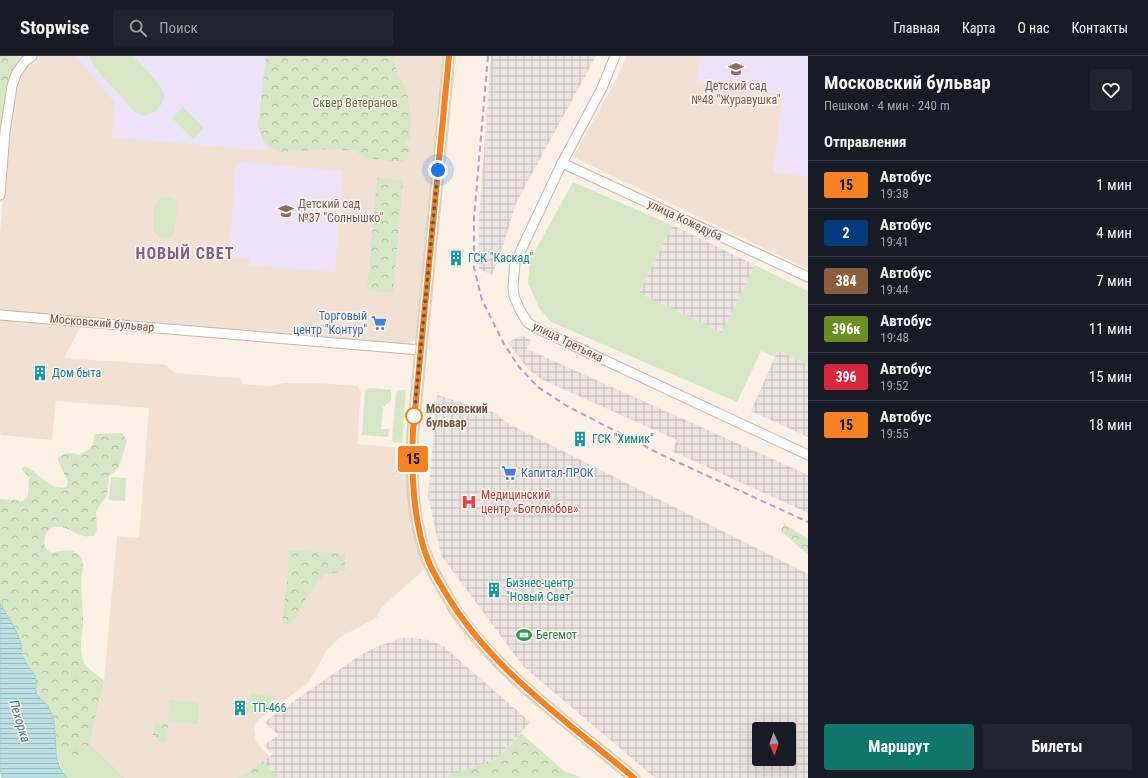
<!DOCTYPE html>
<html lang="ru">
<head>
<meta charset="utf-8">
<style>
	body { margin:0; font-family:"Roboto Condensed",sans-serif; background:#20242c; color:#f1f3f6; height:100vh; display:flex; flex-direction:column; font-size:15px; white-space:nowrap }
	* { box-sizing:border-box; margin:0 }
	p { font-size:13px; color:#9ea1a6 }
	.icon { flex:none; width:22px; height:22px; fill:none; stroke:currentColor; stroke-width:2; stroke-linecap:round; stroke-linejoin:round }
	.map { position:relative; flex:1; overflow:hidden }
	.details { display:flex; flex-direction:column; background:#171b24; width:340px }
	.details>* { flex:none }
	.badge { padding:0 8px; border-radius:3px; font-size:14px; line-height:26px }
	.needle { width:26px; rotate:178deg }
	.fabs { position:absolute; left:752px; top:666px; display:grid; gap:8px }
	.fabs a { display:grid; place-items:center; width:44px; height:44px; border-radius:4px; background:#171b24; box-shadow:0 4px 16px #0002; font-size:20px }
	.you { position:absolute; width:20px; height:20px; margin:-10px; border:3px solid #fff; border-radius:50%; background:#1a73e8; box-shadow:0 0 0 6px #1a73e833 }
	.map>.badge { position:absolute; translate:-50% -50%; box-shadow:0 0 0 2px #fff }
	h2 { padding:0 16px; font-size:15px; line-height:36px }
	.round { display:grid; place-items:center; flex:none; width:42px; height:42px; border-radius:4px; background:#20242c }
	.overview { display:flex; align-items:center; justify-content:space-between; height:68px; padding:0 16px }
	h1 { font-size:19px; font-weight:700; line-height:30px }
	.primary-button { display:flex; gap:8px; margin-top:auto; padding:8px 16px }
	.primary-button a { flex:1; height:46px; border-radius:4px; background:#0f766e; color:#fff; font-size:16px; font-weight:700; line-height:46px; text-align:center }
	.primary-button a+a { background:#20242c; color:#f1f3f6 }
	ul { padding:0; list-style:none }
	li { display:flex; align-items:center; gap:12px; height:48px; padding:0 16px; border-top:1px solid #363941 }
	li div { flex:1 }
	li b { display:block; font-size:15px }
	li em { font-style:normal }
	li .badge { min-width:44px; font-weight:700; text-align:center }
	header { display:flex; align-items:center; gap:24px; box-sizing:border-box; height:56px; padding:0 20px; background:#171b24; border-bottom:1px solid #363941 }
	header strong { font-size:19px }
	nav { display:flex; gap:22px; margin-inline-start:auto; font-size:14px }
	.search { width:280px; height:36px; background:#20242c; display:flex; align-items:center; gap:10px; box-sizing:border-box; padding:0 14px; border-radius:4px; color:#9ea1a6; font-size:15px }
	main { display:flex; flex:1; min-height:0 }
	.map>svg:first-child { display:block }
	.residential { fill:#f1e1d4 }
	.industrial { fill:url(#industrial-grid); fill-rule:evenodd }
	.education { fill:#ede2f7 }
	.green { fill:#d6e7c5 }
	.forest { fill:url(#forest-crowns) }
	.water { fill:url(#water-rules); stroke:#a2d0d3 }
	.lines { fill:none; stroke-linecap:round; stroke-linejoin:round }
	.minor-casing { stroke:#cbb7ac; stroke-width:11 }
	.major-casing { stroke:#d7d0cd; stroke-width:13 }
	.minor { stroke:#fff; stroke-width:9 }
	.major { stroke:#f4cda2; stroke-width:11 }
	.rail { stroke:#b2a4c3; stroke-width:2; stroke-dasharray:6 4; stroke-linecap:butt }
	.line-casing { stroke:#fff; stroke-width:9 }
	.line { stroke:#f58220; stroke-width:6 }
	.walk { stroke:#71564c; stroke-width:4; stroke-dasharray:0 7.2 }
	.stop-dot { fill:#fff; stroke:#f58220; stroke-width:2 }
	.labels { text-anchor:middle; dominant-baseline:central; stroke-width:3; stroke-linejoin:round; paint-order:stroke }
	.education-label { font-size:12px; fill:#785e54; stroke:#fdf4eb }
	.park-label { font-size:12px; fill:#587645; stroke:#fdf4eb }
	.street-label { font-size:12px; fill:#71564c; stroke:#fdf4eb }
	.culture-label { font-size:12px; fill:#0d838f; stroke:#fdf4eb; text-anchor:start }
	.shop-label { font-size:12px; fill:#366cbe; stroke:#fdf4eb; text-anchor:end }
	.stop-label { font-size:12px; font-weight:bold; fill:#71564c; stroke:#fdf4eb; text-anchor:start }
	.health-label { font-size:12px; fill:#be3a42; stroke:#fdf4eb; text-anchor:start }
	.leisure-label { font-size:12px; fill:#27864d; stroke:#fdf4eb; text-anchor:start }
	.water-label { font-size:13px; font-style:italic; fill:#44787c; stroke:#fdf4eb }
	.district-label { font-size:16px; font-weight:bold; letter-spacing:1px; fill:#7b648d; stroke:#fdf4eb }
</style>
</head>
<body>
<header>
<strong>Stopwise</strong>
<div class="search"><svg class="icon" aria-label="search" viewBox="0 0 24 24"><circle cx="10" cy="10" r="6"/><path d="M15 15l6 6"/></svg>Поиск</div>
<nav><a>Главная</a><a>Карта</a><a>О нас</a><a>Контакты</a></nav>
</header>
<main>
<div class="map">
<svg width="808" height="722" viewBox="0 0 808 722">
	<defs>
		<pattern id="industrial-grid" width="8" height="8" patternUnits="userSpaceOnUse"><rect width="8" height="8" fill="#eae3df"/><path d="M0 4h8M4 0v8" fill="none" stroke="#c2bbb7"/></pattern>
		<pattern id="forest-crowns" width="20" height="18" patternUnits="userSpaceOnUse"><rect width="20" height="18" fill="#d6e7c5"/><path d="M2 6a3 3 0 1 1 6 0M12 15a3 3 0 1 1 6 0" fill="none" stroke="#b2bea2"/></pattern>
		<pattern id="water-rules" width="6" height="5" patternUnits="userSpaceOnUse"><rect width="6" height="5" fill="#bbe0e2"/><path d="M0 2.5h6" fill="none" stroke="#9cb8b9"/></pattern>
	</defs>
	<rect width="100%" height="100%" fill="#faf0e5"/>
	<!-- residential -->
	<g class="residential">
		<polygon points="37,0 442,0 416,282 413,285 407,289 400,289 0,254 0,176 9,73 15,31 19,18 27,7"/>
		<polygon points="627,0 808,0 808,213 573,101 613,30"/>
		<polygon points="0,260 82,268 64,302 166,309 175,317 239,322 241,323 242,328 269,330 285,327 317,327 358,330 361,336 357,388 402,392 406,394 407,437 414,477 427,511 382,551 377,561 341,581 327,594 308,627 258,664 254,670 256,686 269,700 238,722 125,722 89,687 104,625 117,480 139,482 149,352 56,345 52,384 1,379 0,376"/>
	</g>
	<!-- industrial -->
	<g class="industrial">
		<polygon points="491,0 596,0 516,147 504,187 492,219 479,213 479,162"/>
		<polygon points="672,169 755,209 722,277 639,237"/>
		<polygon points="521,279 531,284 527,293 808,419 808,457 672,395 677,384 543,324 528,313 508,287"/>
		<polygon points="778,294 808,309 808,381 751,355"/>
		<path d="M437,339L495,357L507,367L808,518V722H655L523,610L441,499L428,441ZM759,673H789V703H759Z"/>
		<polygon points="402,582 414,582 429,584 443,590 530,666 496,703 448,720 448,722 278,722 263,705 273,698 264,689 279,679 264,666 359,600 376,591"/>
	</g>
	<!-- education -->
	<g class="education">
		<polygon points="76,0 277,0 268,95 112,81 115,47"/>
		<polygon points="700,0 808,0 808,121 773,116 783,39 696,27"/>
		<polygon points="236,106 343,115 335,216 249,209 250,203 229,202"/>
	</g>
	<!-- green -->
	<g class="green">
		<path d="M90,0H134C139,6 145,13 151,19C162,32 172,42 154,56C148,60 142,60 136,57L94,11L91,4Z"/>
		<polygon points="2,37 6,40 0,85 0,38"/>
		<polygon points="183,51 204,72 193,83 172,62"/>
		<polygon points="573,126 672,169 639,237 722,277 755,209 808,235 808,309 778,294 775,301 761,295 737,346 551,266 539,252 528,227 530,204"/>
		<path d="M162,141L172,142L177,147C177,153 176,159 176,164C175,177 174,185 159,181L153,175C153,165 152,146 162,141Z"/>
		<polygon points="370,332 391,334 391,345 383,351 381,373 389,373 388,381 362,379 365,335 366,333"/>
		<polygon points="400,334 406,334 402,387 393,386 392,383 396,337 397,335"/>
		<polygon points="111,421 126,422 125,445 109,444"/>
		<polygon points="251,637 278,641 257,657 246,657"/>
		<polygon points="169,644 199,646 198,668 168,666"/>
		<polygon points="89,687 125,722 67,722 62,716 55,691 78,700 88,693"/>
	</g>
	<!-- forest -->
	<g class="forest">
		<polygon points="0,0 20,0 14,12 6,40 2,37 0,38"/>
		<polygon points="266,0 395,0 392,4 407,36 411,63 410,81 406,87 409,93 408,103 402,106 365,102 356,95 331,93 281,96 264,87 258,71"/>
		<polygon points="377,122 403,125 393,237 367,234"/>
		<path d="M122,377L127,385L118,413L109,420L107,440L99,450L96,456L97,474L94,480C91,480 87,481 84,480C74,478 58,463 48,475C44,482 43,486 46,493L51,497C61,495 73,491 80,500C85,506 82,517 81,524C81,538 83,553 83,567C82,579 79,593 83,604C87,615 96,616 104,625L88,693L86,696L78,700L55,691V676L46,648L41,644L36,635V624L32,614L24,603L21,589L16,577L0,547V443L23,445L28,440L29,421L23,415L22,412L25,410C37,415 51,436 66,431L68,426L57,402C65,396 69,396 79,399C91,393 93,391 95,378Z"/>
		<polygon points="784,468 808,483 808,499 781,475"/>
		<polygon points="289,494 345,498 345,515 324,519 308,539 292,567 282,569 287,526"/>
		<polygon points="154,667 168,668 167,685 159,685 153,679"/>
		<polygon points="521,677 564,715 583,722 448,722 447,720 496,703"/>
		<polygon points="263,705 278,722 238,722"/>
	</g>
	<!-- water -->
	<path class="water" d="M0,547C7,560 17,573 21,588C22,593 21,598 24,603C27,610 34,615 36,624C37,628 35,632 36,636C38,641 42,644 46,648C49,651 51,657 53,661C58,682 51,706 67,722H2L0,714Z"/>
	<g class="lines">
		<defs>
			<g id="minor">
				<polyline points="615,0 602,32 562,107 515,207 513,231 514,240 519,252 527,266 538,273 808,399"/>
				<polyline points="562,107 808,221"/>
				<polyline points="0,139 5,76 12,30 16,18 25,5 32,0"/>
				<polyline points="0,259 420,294"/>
			</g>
			<path id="major" d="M449,0L413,375C411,414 412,467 428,504C432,514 438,524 443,533C448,541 452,549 457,557C504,623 573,670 634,722"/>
		</defs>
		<!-- minor casing -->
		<use href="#minor" class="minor-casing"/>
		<!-- major casing -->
		<use href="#major" class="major-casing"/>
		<!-- minor -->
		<use href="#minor" class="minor"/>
		<!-- major -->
		<use href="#major" class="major"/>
		<!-- rail -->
		<polyline class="rail" points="488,0 474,162 474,212 482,244 504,288 519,311 538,331 567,350 662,399 808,466"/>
	</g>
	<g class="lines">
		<defs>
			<path id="line" d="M449,0L413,375C411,414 413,467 428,504C432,515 439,526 445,536C490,613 567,665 634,722"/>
		</defs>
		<!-- line casing -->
		<use href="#line" class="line-casing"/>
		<!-- line -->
		<use href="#line" class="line"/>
		<!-- walk -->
		<polyline class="walk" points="414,360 438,114"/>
	</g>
	<!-- icons -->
	<defs>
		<symbol id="school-bare" viewBox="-9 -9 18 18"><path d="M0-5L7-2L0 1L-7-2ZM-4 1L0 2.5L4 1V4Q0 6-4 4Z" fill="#8d6e63" stroke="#fdf4eb" stroke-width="2.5" paint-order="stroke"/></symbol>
		<symbol id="building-bare" viewBox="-9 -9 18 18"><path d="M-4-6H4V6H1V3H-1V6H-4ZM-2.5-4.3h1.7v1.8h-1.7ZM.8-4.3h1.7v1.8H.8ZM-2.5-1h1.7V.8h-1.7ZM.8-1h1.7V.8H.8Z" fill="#0f9aa8" stroke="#fdf4eb" stroke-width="2.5" paint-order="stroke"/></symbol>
		<symbol id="supermarket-bare" viewBox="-9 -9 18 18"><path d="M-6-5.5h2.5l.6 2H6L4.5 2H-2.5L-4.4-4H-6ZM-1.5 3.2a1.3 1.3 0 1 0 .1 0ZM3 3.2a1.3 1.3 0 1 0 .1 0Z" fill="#3f7fe0" stroke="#fdf4eb" stroke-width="2.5" paint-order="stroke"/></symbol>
		<symbol id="hospital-bare" viewBox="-9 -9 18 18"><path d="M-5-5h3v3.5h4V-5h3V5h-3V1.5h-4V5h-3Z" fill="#e0444e" stroke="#fdf4eb" stroke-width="2.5" paint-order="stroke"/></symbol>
		<symbol id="stadium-bare" viewBox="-9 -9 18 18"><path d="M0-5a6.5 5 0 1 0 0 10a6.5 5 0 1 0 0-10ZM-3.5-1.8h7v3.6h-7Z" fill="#2e9e5b" stroke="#fdf4eb" stroke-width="2.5" paint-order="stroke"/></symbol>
	</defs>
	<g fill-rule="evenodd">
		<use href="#school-bare" x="725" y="2" width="22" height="22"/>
		<use href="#school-bare" x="275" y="144" width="22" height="22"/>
		<use href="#building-bare" x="445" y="191" width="22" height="22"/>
		<use href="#supermarket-bare" x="368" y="256" width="22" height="22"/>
		<use href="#building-bare" x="29" y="306" width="22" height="22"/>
		<use href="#building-bare" x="569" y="372" width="22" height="22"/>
		<use href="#supermarket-bare" x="498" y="406" width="22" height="22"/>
		<use href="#hospital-bare" x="458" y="435" width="22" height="22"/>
		<use href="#building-bare" x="483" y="523" width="22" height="22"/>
		<use href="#stadium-bare" x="513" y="568" width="22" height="22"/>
		<use href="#building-bare" x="229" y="641" width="22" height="22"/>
	</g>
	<!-- markers -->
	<circle class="stop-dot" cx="414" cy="360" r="8"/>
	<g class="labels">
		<!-- education labels -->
		<g class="education-label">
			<text x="736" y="30">Детский сад<tspan x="736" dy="14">№48 "Журавушка"</tspan></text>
			<text x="298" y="148" text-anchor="start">Детский сад<tspan x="298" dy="14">№37 "Солнышко"</tspan></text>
		</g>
		<!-- park labels -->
		<g class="park-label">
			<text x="355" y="47">Сквер Ветеранов</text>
		</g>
		<!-- street labels -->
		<g class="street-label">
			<text transform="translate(685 164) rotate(25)">улица Кожедуба</text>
			<text transform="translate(102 267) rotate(5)">Московский бульвар</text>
			<text transform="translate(568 286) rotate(26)">улица Третьяка</text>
		</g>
		<!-- culture labels -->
		<g class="culture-label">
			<text x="468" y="202">ГСК "Каскад"</text>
			<text x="52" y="317">Дом быта</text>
			<text x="592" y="383">ГСК "Химик"</text>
			<text x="506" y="527">Бизнес-центр<tspan x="506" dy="14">"Новый Свет"</tspan></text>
			<text x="252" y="652">ТП-466</text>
		</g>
		<!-- shop labels -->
		<g class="shop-label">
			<text x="367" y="260">Торговый<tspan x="367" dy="14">центр "Контур"</tspan></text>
			<text x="521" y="417" text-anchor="start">Капитал-ПРОК</text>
		</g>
		<!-- stop labels -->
		<g class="stop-label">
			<text x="426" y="353">Московский<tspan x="426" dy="14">бульвар</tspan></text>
		</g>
		<!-- health labels -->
		<g class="health-label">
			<text x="481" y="439">Медицинский<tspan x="481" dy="14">центр «Боголюбов»</tspan></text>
		</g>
		<!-- leisure labels -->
		<g class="leisure-label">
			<text x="536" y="579">Бегемот</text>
		</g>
		<!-- water labels -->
		<g class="water-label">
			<text transform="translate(20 665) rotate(73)">Пехорка</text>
		</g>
		<!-- district labels -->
		<g class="district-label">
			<text x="185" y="197">НОВЫЙ СВЕТ</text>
		</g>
	</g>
</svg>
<div class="fabs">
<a><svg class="needle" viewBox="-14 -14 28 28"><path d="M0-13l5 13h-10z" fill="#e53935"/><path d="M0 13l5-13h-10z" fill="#9ea1a6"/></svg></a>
</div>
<div class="you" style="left:438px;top:114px"></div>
<b class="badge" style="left:413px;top:403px;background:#f58220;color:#111">15</b>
</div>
<section class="details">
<div class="overview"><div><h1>Московский бульвар</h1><p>Пешком · 4 мин · 240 m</p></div><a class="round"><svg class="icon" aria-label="heart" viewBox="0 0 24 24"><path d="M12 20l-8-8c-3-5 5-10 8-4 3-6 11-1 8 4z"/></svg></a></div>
<h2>Отправления</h2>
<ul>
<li><span class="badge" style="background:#f58220;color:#111">15</span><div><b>Автобус</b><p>19:38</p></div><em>1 мин</em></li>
<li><span class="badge" style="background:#003b80;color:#fff">2</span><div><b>Автобус</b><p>19:41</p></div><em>4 мин</em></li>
<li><span class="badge" style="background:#8b5e3c;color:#fff">384</span><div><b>Автобус</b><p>19:44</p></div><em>7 мин</em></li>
<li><span class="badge" style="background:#6b8e23;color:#fff">396к</span><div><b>Автобус</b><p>19:48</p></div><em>11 мин</em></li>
<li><span class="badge" style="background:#d7263d;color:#fff">396</span><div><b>Автобус</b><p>19:52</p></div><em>15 мин</em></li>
<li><span class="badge" style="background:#f58220;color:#111">15</span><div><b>Автобус</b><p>19:55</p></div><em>18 мин</em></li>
</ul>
<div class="primary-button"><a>Маршрут</a><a>Билеты</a></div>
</section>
</main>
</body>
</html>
